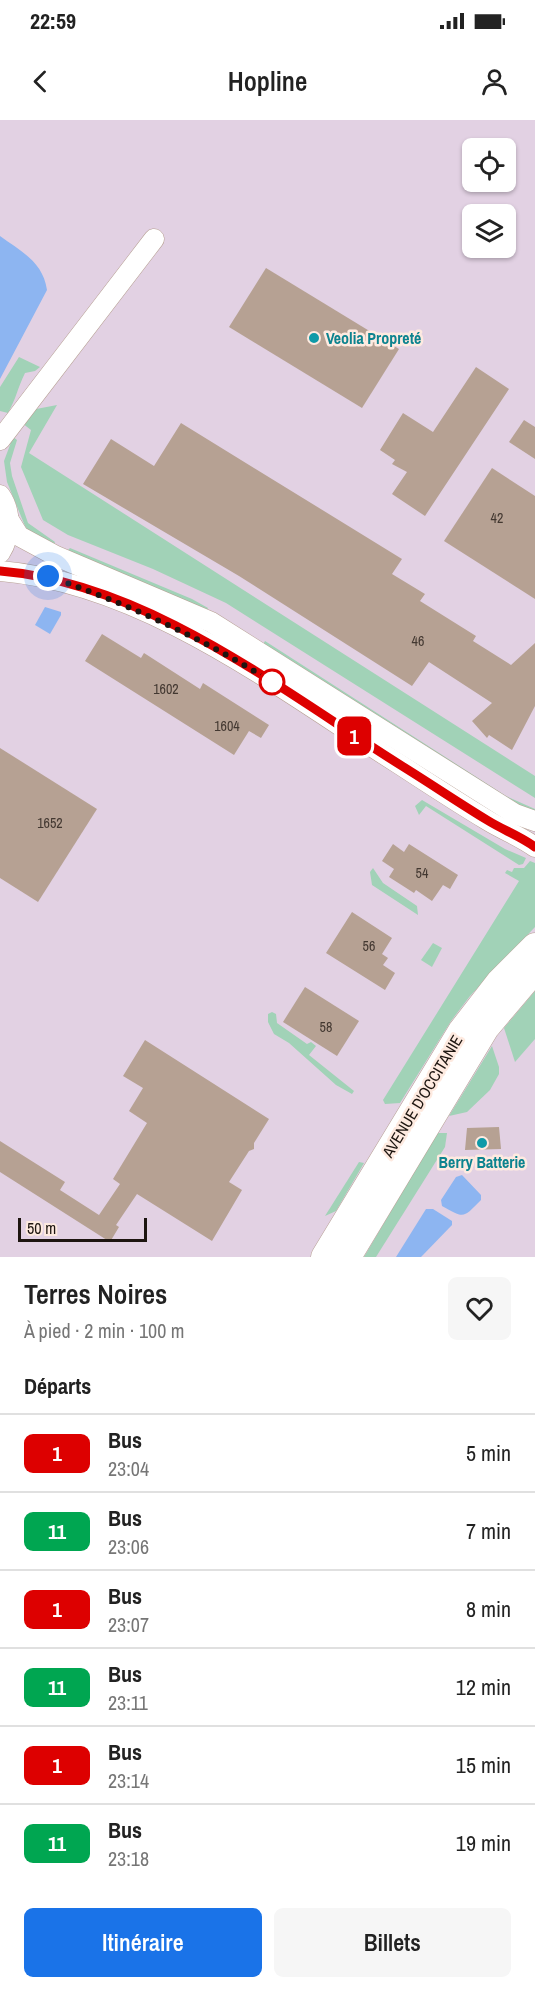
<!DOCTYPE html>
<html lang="fr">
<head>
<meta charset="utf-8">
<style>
	body { margin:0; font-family:"Archivo Narrow",sans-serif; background:#f6f6f6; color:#222; height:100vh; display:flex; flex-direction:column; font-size:22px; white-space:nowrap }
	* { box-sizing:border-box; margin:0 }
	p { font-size:20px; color:#767676 }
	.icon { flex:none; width:33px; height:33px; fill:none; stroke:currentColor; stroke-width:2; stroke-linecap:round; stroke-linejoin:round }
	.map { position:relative; height:1137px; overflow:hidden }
	.sheet { display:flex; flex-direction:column; background:#fff; flex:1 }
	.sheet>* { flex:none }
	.badge { padding:0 12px; border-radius:9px; font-size:21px; line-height:39px }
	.tools { position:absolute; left:462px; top:18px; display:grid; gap:12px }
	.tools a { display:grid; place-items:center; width:54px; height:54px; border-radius:9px; background:#fff; box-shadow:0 2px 4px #0004; font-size:30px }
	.scale { position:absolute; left:18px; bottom:15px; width:129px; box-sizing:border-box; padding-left:6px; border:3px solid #1d1510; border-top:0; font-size:16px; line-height:21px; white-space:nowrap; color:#1d1510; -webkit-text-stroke:4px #feeae0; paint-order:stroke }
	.you { position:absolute; width:30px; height:30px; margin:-15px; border:4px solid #fff; border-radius:50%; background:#1a73e8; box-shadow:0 0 0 9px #1a73e833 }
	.map>.badge { position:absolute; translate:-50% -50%; box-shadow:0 0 0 3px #fff }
	h2 { padding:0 24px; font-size:22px; line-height:54px }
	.round { display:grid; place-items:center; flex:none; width:63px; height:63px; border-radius:9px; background:#f6f6f6 }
	.overview { display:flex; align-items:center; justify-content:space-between; height:102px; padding:0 24px }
	h1 { font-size:28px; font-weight:600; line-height:45px }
	.cta { display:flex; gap:12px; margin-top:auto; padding:12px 24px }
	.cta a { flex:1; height:69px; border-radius:9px; background:#1a73e8; color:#fff; font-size:24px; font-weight:600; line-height:69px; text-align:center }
	.cta a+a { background:#f6f6f6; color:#222 }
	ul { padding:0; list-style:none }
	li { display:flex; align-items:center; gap:18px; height:78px; padding:0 24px; border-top:2px solid #e0e0e0 }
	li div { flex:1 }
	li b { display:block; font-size:22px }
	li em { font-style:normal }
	li .badge { min-width:66px; font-weight:700; text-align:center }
	.status { display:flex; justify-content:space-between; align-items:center; height:42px; padding:0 30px; background:#fff; direction:ltr }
	.status svg { height:16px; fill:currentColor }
	header { display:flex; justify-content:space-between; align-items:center; height:78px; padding:0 24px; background:#fff; font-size:27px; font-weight:600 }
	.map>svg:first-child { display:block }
	.commercial { fill:#e2d1e3; fill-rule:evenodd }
	.green { fill:#a1d2b7 }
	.water { fill:#8db5f1 }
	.building { fill:#b6a193 }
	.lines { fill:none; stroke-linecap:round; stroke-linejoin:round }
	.minor-casing { stroke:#b7a094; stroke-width:21 }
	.major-casing { stroke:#b7a094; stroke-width:27 }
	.minor { stroke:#fff; stroke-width:20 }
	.major { stroke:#fff; stroke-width:26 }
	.line-casing { stroke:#fff; stroke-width:14 }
	.line { stroke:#d00; stroke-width:9 }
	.walk { stroke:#1d1510; stroke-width:6; stroke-dasharray:0 10.8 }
	.culture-dot { fill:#0f9aa8; stroke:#feeae0; stroke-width:2 }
	.stop-dot { fill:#fff; stroke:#d00; stroke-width:3 }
	.labels { text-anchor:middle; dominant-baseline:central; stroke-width:5; stroke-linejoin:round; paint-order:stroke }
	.number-label { font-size:14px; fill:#433831 }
	.culture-label { font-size:16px; font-weight:bold; fill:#0d838f; stroke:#feeae0; text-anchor:start }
	.street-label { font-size:16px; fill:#1d1510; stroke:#feeae0 }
</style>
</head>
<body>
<div class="status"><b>22:59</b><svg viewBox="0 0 49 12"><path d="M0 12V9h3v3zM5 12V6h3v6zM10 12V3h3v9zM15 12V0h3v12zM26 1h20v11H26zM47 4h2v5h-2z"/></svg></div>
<header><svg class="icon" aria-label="back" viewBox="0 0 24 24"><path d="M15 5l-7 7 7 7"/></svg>Hopline<svg class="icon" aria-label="person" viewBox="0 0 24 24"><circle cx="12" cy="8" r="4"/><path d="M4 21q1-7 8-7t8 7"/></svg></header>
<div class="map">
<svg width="535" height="1137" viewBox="0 0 535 1137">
	<rect width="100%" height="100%" fill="#f4dcd0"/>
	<!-- commercial -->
	<path class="commercial" d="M0,0H535V1137H0ZM472,28H506V62H472ZM472,94H506V128H472Z"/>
	<!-- green -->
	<g class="green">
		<path d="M19,237L40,247L35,251L25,253C18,267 16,279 8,293L0,291V267Z"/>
		<polygon points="57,285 29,333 535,656 535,678 226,483 153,449 68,415 43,400 21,347 31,310 22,303 31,290"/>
		<polygon points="13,317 17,320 10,343 12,356 28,403 55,422 53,427 30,413 25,406 7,362 4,341"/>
		<polygon points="70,428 192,479 208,488 206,492 66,432"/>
		<polygon points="265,521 506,676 535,689 535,694 520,689 262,526"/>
		<polygon points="422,680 505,729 526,738 523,744 519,745 426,686 419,695 415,686"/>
		<polygon points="530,741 535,743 535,807 470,876 451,901 400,983 385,984 383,980 519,761 505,753 507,750 512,752 514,748 524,748"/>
		<polygon points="373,748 383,763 417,786 418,795 372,765 370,752"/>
		<polygon points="433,823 442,828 432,847 421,840"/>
		<polygon points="535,871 535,919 515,942 504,908"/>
		<polygon points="272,892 276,894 277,903 307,924 311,922 316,926 309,935 354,971 352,974 336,965 289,923 274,914 268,902 268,894"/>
		<polygon points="492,926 499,947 499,954 490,970 467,992 449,996"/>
		<polygon points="437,1013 447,1013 445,1027 376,1137 364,1137"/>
		<polygon points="359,1042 364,1043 336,1091 325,1096"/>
	</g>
	<!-- water -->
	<g class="water">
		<path d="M0,116C22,132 43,142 47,170L0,259Z"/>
		<polygon points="45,487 61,492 61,495 50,514 35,505"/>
		<path d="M462,1055L481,1075V1080C463,1098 465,1099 442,1086L441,1080L456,1057Z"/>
		<polygon points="426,1089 433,1089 452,1101 452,1105 421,1137 396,1137"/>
	</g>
	<!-- building -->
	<g class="building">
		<polygon points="266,148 399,229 362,288 229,207"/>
		<polygon points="476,247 509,269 425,396 392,374 407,352 392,344 395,340 380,330 403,293 433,312"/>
		<polygon points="524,300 535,307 535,339 509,322"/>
		<polygon points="181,303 402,439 392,454 425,474 420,481 476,516 473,521 511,545 535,523 535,586 512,630 489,615 487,618 472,601 492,583 429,542 412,566 239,456 83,364 111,319 154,346"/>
		<polygon points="492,348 535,376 535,479 444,421"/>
		<polygon points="102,514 141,538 144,533 200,569 203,563 269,605 261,618 249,611 234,635 85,541"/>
		<polygon points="0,628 97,689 38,782 0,758"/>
		<polygon points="393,724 404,732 409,724 458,755 450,769 443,765 432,781 416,770 414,773 389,757 394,749 382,741"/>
		<polygon points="352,792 392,818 382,834 388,838 383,845 395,853 385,870 326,833"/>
		<polygon points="305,867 359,901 337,936 283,902"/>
		<polygon points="145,920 269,999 254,1023 254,1029 249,1031 229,1062 242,1070 212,1121 137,1074 116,1105 119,1107 110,1122 0,1052 0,1021 65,1062 60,1070 99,1095 120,1064 113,1059 147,1003 129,991 143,968 123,956"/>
		<polygon points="499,1007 501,1029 465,1030 467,1008"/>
	</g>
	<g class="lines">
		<defs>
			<g id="minor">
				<polyline points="0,320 154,119"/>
				<path d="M0,375C12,392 11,416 0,433"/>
				<polyline points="9,400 19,416 56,436 211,502 515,694 535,701"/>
				<path d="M0,451C145,463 279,568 399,644C428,663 457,682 487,700C503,710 520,716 535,727"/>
			</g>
			<g id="major">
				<polyline points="324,1137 461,911 499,862 535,826"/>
				<polyline points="348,1137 486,908 535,850"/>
			</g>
		</defs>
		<!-- minor casing -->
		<use href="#minor" class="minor-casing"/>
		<!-- major casing -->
		<use href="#major" class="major-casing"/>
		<!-- minor -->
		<use href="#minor" class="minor"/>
		<!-- major -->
		<use href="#major" class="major"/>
	</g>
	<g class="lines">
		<defs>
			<path id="line" d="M0,451C147,463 281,570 402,646C431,664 459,683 487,700C503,710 520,716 535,727"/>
		</defs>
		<!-- line casing -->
		<use href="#line" class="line-casing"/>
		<!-- line -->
		<use href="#line" class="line"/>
		<!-- walk -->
		<path class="walk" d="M48,456C130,485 207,520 280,567L272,562"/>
	</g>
	<!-- markers -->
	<g class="culture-dot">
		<circle cx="314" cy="218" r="6"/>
		<circle cx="482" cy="1023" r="6"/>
	</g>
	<circle class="stop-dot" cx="272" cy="562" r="12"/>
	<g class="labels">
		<!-- number labels -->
		<g class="number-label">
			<text x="497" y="398">42</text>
			<text x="418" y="521">46</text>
			<text x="166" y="569">1602</text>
			<text x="227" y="606">1604</text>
			<text x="50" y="703">1652</text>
			<text x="422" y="753">54</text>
			<text x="369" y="826">56</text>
			<text x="326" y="907">58</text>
		</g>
		<!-- culture labels -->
		<g class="culture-label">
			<text x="326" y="218">Veolia Propreté</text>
			<text x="482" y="1042" text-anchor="middle">Berry Batterie</text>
		</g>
		<!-- street labels -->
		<g class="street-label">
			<text transform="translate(422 976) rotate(-59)">AVENUE D'OCCITANIE</text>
		</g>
	</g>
</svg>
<div class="tools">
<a><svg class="icon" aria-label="locate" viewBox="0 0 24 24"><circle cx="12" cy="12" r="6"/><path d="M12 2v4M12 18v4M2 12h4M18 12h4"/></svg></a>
<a><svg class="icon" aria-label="layers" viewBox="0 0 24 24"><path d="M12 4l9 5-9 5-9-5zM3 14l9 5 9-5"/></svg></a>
</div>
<div class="scale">50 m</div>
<div class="you" style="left:48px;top:456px"></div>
<b class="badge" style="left:354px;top:616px;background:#d00;color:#fff">1</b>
</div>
<section class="sheet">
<div class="overview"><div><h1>Terres Noires</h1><p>À pied · 2 min · 100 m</p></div><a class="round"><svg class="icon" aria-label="heart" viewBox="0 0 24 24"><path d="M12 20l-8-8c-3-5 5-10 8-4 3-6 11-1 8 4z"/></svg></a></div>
<h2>Départs</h2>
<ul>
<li><span class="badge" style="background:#d00;color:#fff">1</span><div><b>Bus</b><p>23:04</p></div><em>5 min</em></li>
<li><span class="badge" style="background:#00a651;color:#fff">11</span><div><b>Bus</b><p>23:06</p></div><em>7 min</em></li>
<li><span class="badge" style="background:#d00;color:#fff">1</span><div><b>Bus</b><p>23:07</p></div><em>8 min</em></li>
<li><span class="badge" style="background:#00a651;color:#fff">11</span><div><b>Bus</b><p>23:11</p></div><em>12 min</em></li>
<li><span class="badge" style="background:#d00;color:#fff">1</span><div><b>Bus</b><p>23:14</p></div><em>15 min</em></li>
<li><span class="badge" style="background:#00a651;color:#fff">11</span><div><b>Bus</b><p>23:18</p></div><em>19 min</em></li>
</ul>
<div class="cta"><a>Itinéraire</a><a>Billets</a></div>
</section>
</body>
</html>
